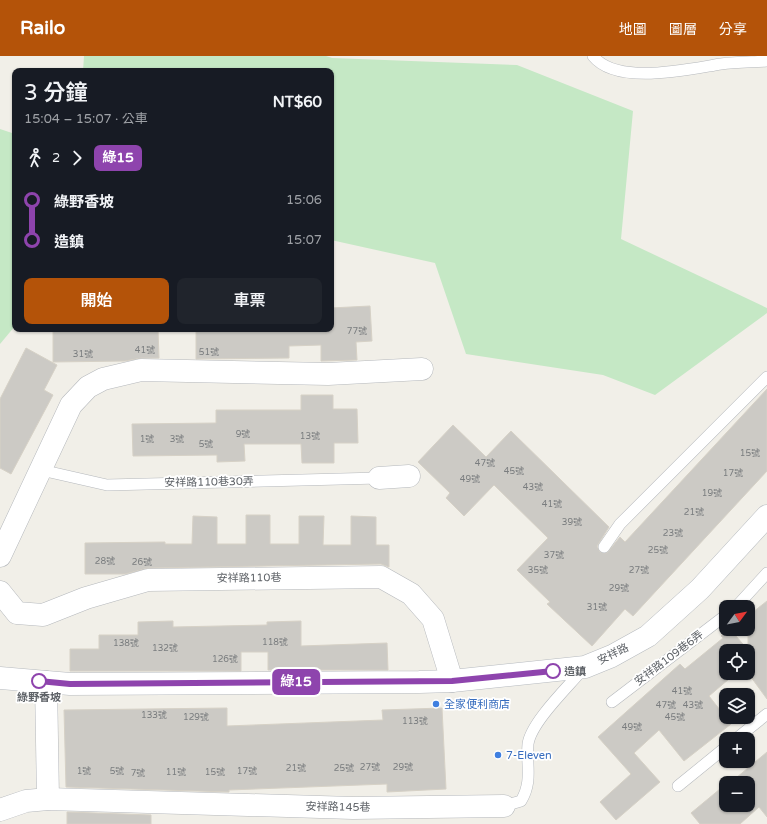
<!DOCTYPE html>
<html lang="zh-TW">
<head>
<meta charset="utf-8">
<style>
	body { margin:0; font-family:"Varela Round","Noto Sans TC",sans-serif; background:#20242c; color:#f1f3f6; height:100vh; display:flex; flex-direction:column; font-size:15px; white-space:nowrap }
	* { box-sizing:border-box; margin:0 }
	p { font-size:13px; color:#9ea1a6 }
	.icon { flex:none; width:22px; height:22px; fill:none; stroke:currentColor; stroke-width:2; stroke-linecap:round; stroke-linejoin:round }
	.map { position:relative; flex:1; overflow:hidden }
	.sheet { position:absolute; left:12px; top:12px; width:322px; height:264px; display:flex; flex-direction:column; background:#171b24; border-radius:8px; box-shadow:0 1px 3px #0004 }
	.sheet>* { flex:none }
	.badge { padding:0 8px; border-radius:6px; font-size:14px; line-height:26px }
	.needle { width:26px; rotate:58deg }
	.fabs { position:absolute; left:719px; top:544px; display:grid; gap:8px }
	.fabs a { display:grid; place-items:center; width:36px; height:36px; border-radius:8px; background:#171b24; box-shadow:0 1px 3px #0004; font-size:20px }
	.map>.badge { position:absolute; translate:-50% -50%; box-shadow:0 0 0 2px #fff }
	.legs { display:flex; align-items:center; gap:6px; height:44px; padding:0 12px; font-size:13px }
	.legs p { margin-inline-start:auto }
	.overview { display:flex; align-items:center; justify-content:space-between; height:68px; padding:0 12px }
	h1 { font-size:22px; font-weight:600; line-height:30px }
	.button { display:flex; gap:8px; margin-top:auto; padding:8px 12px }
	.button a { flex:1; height:46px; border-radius:8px; background:#b45309; color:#fff; font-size:16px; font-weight:600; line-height:46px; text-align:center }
	.button a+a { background:#20242c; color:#f1f3f6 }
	ul { padding:0 12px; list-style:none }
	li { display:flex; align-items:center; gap:14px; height:40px; font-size:15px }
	li i { display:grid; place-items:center; width:6px; height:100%; margin:0 5px; background:currentColor }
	li i::after { content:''; width:10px; height:10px; margin:-5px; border:3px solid; border-radius:50%; background:#171b24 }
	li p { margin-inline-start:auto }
	li:first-child i { background:linear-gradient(#0000 50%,currentColor 0) }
	li:last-child i { background:linear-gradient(currentColor 50%,#0000 0) }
	header { display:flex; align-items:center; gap:24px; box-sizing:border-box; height:56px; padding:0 20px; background:#b45309; color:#fff }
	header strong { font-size:19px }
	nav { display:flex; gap:22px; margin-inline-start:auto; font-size:14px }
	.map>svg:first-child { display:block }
	.green { fill:#c5e8c5 }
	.building { fill:#cccac5; stroke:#d6d1c6 }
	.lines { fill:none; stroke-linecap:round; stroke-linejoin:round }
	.lane-casing { stroke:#b5b8bc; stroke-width:12 }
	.street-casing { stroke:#b5b8bc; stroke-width:23 }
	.secondary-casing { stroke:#b6babf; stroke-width:23 }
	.lane { stroke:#fff; stroke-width:11 }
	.street { stroke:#fff; stroke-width:22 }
	.secondary { stroke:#fff; stroke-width:22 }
	.line-1-casing { stroke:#fff; stroke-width:9 }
	.line-1 { stroke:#8e44ad; stroke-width:6 }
	.stop-1-dot { fill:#fff; stroke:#8e44ad; stroke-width:2 }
	.shop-dot { fill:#3f7fe0; stroke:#fff; stroke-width:1.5 }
	.labels { text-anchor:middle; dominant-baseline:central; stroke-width:3.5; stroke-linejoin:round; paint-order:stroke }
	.number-label { font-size:9px; fill:#7a7d7f }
	.street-label { font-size:11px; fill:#5f6368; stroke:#fff }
	.stop-label { font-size:11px; font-weight:bold; fill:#5f6368; stroke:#fff; text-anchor:start }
	.shop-label { font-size:11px; fill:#366cbe; stroke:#fff; text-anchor:start }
</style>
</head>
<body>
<header>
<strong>Railo</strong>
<nav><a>地圖</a><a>圖層</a><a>分享</a></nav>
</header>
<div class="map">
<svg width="767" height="768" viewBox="0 0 767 768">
	<rect width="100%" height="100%" fill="#f1efe8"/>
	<!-- green -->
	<g class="green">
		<polygon points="84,0 326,0 332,2 517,9 633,55 621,183 767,252 767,257 655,339 603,319 466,298 435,207 331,184 331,15 83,15"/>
		<polygon points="0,73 15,78 15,270 0,288"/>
	</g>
	<!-- building -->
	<g class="building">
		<polygon points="370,250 372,285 356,286 357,304 321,305 321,289 289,290 289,302 196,303 196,273 331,273 331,252"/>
		<polygon points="53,273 158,273 159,302 141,302 125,305 53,306"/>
		<polygon points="26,292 57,309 44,334 53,339 11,418 0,412 0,343"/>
		<polygon points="767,333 767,415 633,560 625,553 592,590 547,548 550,546 517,514 548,482 494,429 464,460 446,442 450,437 418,406 453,369 486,401 511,375 609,471 597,490 600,496 607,497 620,481 625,486"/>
		<polygon points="301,339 333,339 333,353 357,353 358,387 334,387 334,407 302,407 301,388 244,388 245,405 217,406 217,399 133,400 132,368 216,367 216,354 301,354"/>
		<polygon points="246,459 270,459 270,488 299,488 299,460 324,460 323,489 351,489 351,460 376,461 376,489 389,489 389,511 381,508 148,512 125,518 85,518 85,487 165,486 165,488 192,488 193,460 217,461 217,488 246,488"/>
		<polygon points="767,545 767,643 748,617 748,595 726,595 726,617 736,617 709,640 731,668 684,705 659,674 634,697 660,726 616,764 600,746 631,718 598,681 680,608 685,613 723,582 721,580 730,573 748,594 748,560"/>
		<polygon points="173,565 173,571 267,569 267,566 301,565 301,590 387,587 388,614 268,614 268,596 241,596 241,615 70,615 70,593 99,593 99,579 138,579 138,566"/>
		<polygon points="227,652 227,670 383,664 382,654 442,652 446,733 387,736 387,728 229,734 229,736 66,731 64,654"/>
		<polygon points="767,696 767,761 759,751 740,768 700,768 691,757 726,728 726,749 748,749 748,727 730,727"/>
		<polygon points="67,756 151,759 151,768 67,768"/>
	</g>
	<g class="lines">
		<defs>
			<g id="lane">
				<path d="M593,0C617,30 689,13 721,8C736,6 752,6 767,5"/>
				<polyline points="41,414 107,429 379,422"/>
				<polyline points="604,491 620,468 767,321"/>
				<polyline points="736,551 767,517"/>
				<polyline points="612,646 726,559"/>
				<polyline points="736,683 767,658"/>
				<polyline points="678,730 726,691"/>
				<path d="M504,750L521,745C533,725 526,709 528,688C531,666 569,630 583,613"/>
			</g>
			<g id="street">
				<polyline points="379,422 409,420"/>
				<polyline points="0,500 71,349 88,331 103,323 141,314 328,318 422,313"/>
				<polyline points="0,536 17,557 43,559 86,542 148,524 381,521 411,538 433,563 452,625"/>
				<polyline points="46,626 48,743"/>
				<polyline points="0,754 26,745 48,743 353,752 504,750"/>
			</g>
			<polyline id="secondary" points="0,622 70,628 419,626 452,625 585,611 612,600 648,580 700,533 767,460"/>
		</defs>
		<!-- lane casing -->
		<use href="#lane" class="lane-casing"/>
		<!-- street casing -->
		<use href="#street" class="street-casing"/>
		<!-- secondary casing -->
		<use href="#secondary" class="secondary-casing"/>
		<!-- lane -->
		<use href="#lane" class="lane"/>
		<!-- street -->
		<use href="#street" class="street"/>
		<!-- secondary -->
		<use href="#secondary" class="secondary"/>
	</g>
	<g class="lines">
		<defs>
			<polyline id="line-1" points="39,625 70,628 452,625 553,615"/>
		</defs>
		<!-- line-1 casing -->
		<use href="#line-1" class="line-1-casing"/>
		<!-- line-1 -->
		<use href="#line-1" class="line-1"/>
	</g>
	<!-- markers -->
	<g class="stop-1-dot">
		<circle cx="553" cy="615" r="7"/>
		<circle cx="39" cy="625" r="7"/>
	</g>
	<g class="shop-dot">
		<circle cx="436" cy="648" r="4"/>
		<circle cx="498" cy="699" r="4"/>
	</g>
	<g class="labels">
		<!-- number labels -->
		<g class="number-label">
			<text x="357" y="275">77號</text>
			<text x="145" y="294">41號</text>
			<text x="209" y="296">51號</text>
			<text x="83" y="298">31號</text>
			<text x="243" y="378">9號</text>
			<text x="310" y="380">13號</text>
			<text x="147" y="383">1號</text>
			<text x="177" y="383">3號</text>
			<text x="206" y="388">5號</text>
			<text x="750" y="397">15號</text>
			<text x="485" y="407">47號</text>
			<text x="514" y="415">45號</text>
			<text x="733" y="417">17號</text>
			<text x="470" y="423">49號</text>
			<text x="533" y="431">43號</text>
			<text x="712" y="437">19號</text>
			<text x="552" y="448">41號</text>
			<text x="694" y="456">21號</text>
			<text x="572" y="466">39號</text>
			<text x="673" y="477">23號</text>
			<text x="658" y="494">25號</text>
			<text x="554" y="499">37號</text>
			<text x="105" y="505">28號</text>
			<text x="142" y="506">26號</text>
			<text x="538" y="514">35號</text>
			<text x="639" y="514">27號</text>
			<text x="619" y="532">29號</text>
			<text x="597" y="551">31號</text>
			<text x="275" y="586">118號</text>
			<text x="126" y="587">138號</text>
			<text x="165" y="592">132號</text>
			<text x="225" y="603">126號</text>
			<text x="682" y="635">41號</text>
			<text x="666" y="649">47號</text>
			<text x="693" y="649">43號</text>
			<text x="154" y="659">133號</text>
			<text x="196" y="661">129號</text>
			<text x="675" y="661">45號</text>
			<text x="415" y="665">113號</text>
			<text x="632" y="671">49號</text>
			<text x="370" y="711">27號</text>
			<text x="403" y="711">29號</text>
			<text x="296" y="712">21號</text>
			<text x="344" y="712">25號</text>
			<text x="84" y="715">1號</text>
			<text x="117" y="715">5號</text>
			<text x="247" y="715">17號</text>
			<text x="176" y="716">11號</text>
			<text x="215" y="716">15號</text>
			<text x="138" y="717">7號</text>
		</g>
		<!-- street labels -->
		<g class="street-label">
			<text transform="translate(209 426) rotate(-1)">安祥路110巷30弄</text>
			<text transform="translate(249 522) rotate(-1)">安祥路110巷</text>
			<text transform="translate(613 598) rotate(-26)">安祥路</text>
			<text transform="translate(669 602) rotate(-37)">安祥路109巷6弄</text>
			<text transform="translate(338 751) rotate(1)">安祥路145巷</text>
		</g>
		<!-- stop labels -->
		<g class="stop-label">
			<text x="564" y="615">造鎮</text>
			<text x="39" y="641" text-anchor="middle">綠野香坡</text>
		</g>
		<!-- shop labels -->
		<g class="shop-label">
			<text x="444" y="648">全家便利商店</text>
			<text x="506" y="699">7-Eleven</text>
		</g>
	</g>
</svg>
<div class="fabs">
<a><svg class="needle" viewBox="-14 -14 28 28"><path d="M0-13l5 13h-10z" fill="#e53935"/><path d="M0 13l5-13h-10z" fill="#9ea1a6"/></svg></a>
<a><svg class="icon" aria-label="locate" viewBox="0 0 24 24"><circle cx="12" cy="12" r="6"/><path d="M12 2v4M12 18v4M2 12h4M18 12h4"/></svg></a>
<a><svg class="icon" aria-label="layers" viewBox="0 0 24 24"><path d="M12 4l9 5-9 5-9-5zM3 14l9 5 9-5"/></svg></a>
<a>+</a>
<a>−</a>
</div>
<b class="badge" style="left:296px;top:626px;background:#8e44ad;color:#fff">綠15</b>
<section class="sheet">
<div class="overview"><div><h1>3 分鐘</h1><p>15:04 – 15:07 · 公車</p></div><b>NT$60</b></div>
<div class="legs"><svg class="icon" aria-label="walk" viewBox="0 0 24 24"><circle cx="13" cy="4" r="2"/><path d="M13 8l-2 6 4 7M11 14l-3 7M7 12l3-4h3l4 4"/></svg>2<svg class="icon" aria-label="forward" viewBox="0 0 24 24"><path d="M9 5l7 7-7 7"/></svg><b class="badge" style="background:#8e44ad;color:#fff">綠15</b></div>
<ul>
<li><i style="color:#8e44ad"></i><b>綠野香坡</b><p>15:06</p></li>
<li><i style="color:#8e44ad"></i><b>造鎮</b><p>15:07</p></li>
</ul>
<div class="button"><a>開始</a><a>車票</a></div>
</section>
</div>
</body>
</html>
